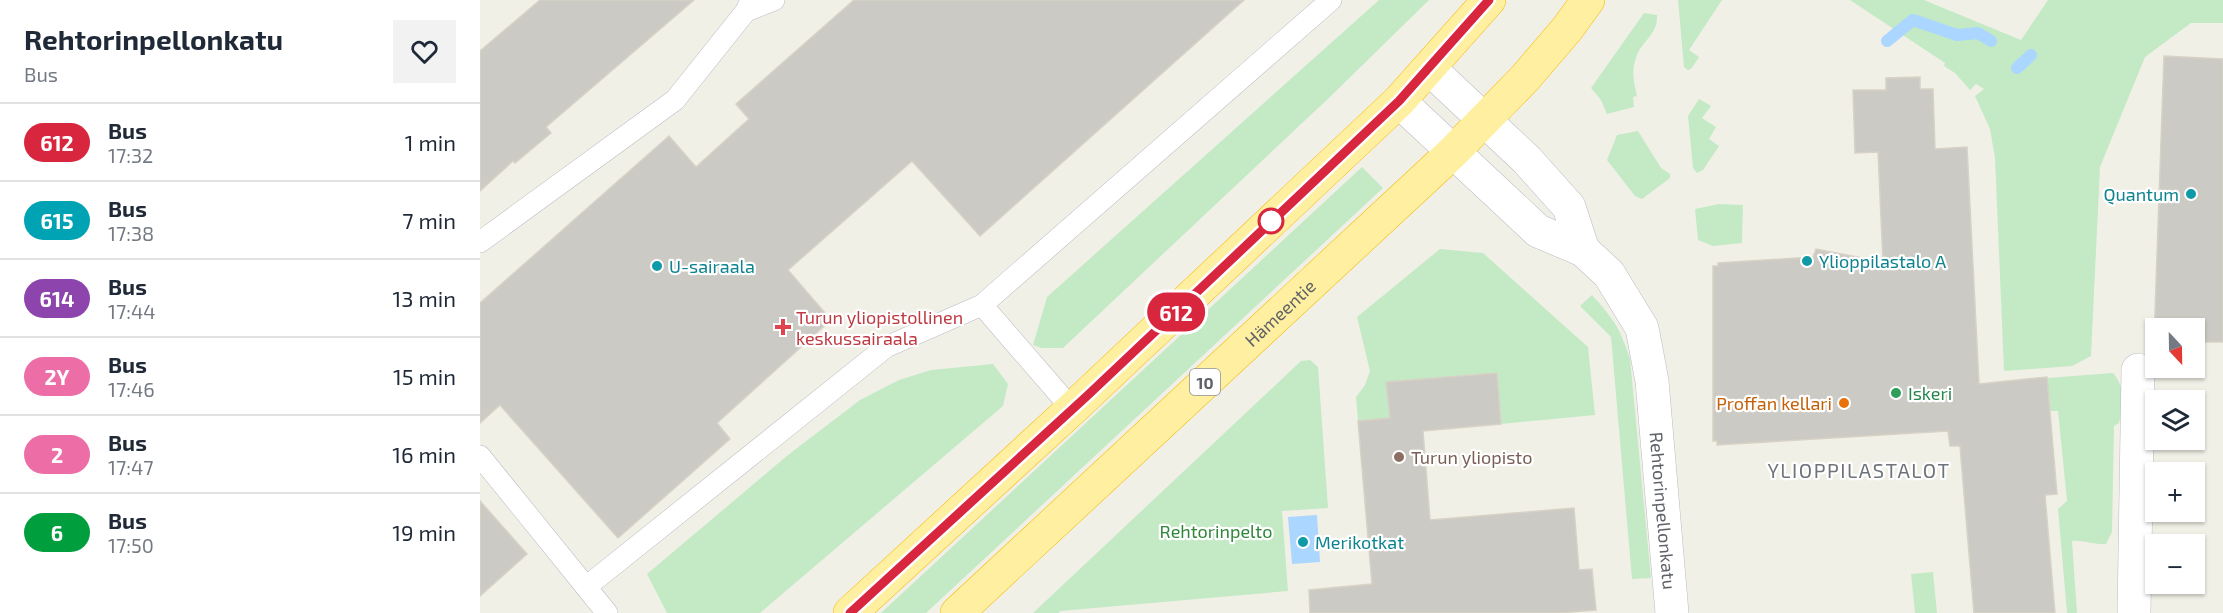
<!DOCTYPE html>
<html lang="en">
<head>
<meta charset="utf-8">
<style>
	body { margin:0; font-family:"Exo 2",sans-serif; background:#f2f2f3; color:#1f2937; height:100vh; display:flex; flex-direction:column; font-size:22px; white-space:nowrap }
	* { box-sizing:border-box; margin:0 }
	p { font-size:20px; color:#747a83 }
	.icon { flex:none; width:33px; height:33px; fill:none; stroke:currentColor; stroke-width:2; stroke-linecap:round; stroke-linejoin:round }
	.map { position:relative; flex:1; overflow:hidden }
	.side { display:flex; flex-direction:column; background:#fff; width:480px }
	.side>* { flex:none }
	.badge { padding:0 12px; border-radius:20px; font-size:21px; line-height:39px }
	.needle { width:39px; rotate:158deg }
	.tools { position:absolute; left:1665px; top:318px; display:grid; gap:12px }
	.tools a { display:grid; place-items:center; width:60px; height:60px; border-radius:0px; background:#fff; box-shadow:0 2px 4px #0004; font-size:30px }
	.map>.badge { position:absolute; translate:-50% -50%; box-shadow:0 0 0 3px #fff }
	.round { display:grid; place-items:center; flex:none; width:63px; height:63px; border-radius:0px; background:#f2f2f3 }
	.summary { display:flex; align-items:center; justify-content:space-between; height:102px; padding:0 24px }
	h1 { font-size:28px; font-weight:700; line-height:45px }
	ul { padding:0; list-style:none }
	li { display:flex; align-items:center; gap:18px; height:78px; padding:0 24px; border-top:2px solid #e0e1e3 }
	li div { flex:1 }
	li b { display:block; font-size:22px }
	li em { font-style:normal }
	li .badge { min-width:66px; font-weight:700; text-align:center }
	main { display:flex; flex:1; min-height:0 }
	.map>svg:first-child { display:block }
	.green { fill:#c3eac5 }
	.water { fill:#aad6ff }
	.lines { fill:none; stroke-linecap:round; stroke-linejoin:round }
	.stream { stroke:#aad6ff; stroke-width:12 }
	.building { fill:#cccac4; stroke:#d7d2c5; stroke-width:1.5 }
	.service-casing { stroke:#babcc1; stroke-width:22 }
	.minor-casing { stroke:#babcc1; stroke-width:34 }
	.trunk-casing { stroke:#f9b700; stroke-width:34 }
	.service { stroke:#fff; stroke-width:21 }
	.minor { stroke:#fff; stroke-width:33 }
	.trunk { stroke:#ffefa0; stroke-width:33 }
	.line-casing { stroke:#fff; stroke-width:14 }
	.line { stroke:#d7263d; stroke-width:9 }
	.culture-dot { fill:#0f9aa8; stroke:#fff; stroke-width:2 }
	.stop-dot { fill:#fff; stroke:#d7263d; stroke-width:3 }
	.health-dot { fill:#e0444e; stroke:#fff; stroke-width:2 }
	.leisure-dot { fill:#2e9e5b; stroke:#fff; stroke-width:2 }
	.food-dot { fill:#e8710a; stroke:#fff; stroke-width:2 }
	.education-dot { fill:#8d6e63; stroke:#fff; stroke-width:2 }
	.labels { text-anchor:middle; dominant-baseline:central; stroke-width:4.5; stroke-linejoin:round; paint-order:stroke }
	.shield { fill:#fff; stroke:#8e9195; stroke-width:1.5 }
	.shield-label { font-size:16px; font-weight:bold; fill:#5e6268 }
	.culture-label { font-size:18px; fill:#0d838f; stroke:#fff; text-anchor:start }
	.street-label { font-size:18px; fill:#5e6268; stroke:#fff }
	.health-label { font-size:18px; fill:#be3a42; stroke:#fff; text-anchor:start }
	.leisure-label { font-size:18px; fill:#27864d; stroke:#fff; text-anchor:start }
	.food-label { font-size:18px; fill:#c56008; stroke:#fff; text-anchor:end }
	.education-label { font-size:18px; fill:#785e54; stroke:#fff; text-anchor:start }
	.park-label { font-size:18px; fill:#308539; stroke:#fff }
	.neighbourhood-label { font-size:20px; letter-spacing:1.5px; fill:#6f747a; stroke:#fff }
</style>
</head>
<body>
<main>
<section class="side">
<div class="summary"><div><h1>Rehtorinpellonkatu</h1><p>Bus</p></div><a class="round"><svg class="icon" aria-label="heart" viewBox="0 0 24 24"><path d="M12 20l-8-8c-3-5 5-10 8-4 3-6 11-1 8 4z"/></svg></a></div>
<ul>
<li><span class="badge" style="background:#d7263d;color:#fff">612</span><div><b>Bus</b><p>17:32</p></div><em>1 min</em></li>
<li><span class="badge" style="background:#00a3b4;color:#fff">615</span><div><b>Bus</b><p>17:38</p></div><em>7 min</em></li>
<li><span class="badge" style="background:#8e44ad;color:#fff">614</span><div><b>Bus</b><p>17:44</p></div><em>13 min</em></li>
<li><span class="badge" style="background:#ed6ea7;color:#fff">2Y</span><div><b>Bus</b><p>17:46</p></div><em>15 min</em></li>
<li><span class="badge" style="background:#ed6ea7;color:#fff">2</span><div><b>Bus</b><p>17:47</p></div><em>16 min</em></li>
<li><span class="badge" style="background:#009e3d;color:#fff">6</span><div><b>Bus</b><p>17:50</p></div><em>19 min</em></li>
</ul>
</section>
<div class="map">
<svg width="1743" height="613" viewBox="0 0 1743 613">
	<rect width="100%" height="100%" fill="#f1f0e7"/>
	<!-- green -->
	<g class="green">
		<polygon points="899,0 949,0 852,95 583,348 561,348 553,345 567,297"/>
		<polygon points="1198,0 1242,0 1209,50 1219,57 1211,69 1208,70 1204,67"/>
		<polygon points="1370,0 1444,0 1541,40 1568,0 1743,0 1743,23 1711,23 1665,57 1620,167 1611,356 1592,366 1524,371 1515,158 1510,129 1495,96 1504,89 1496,84 1490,90 1475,73 1464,66 1465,63"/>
		<path d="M1164,13L1177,15C1178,35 1161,41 1156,58C1151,71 1154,83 1157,96L1153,97L1154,107L1127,114L1121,100L1111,88Z"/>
		<polygon points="1219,99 1231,106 1222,118 1236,127 1229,139 1239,146 1223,170 1217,173 1213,168 1208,116"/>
		<polygon points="1158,131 1181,168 1190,174 1190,178 1162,199 1155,196 1127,160 1137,135"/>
		<polygon points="882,167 903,188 446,613 401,613"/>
		<polygon points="1239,204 1263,205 1262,243 1233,246 1218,240 1215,209"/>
		<polygon points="960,249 1003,253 1108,347 1115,415 1021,424 1016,373 907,382 910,418 878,421 876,397 885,385 890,371 877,317"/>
		<path d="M1112,295C1134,320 1139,326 1150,359L1171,578L1152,579L1131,337L1100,306Z"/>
		<polygon points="830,360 838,367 848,508 802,511 808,591 580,611 579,613 553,613 821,361"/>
		<polygon points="513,364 528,384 523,406 280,613 187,613 167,574 308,455 380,400 419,380 451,370"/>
		<path d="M1633,373C1646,388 1643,404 1639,423L1634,426L1632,532L1626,544C1614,545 1604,540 1592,541L1597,613H1587L1578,509L1587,501L1578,411H1570L1567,378Z"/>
		<polygon points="1453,572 1457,613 1435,613 1431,574"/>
	</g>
	<!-- water -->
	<polygon class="water" points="837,515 840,562 812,564 808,517"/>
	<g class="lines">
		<!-- stream -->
		<g class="stream">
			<polyline points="1407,41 1433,20 1477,35 1498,33 1511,41"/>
			<polyline points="1537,68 1551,55"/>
		</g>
	</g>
	<!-- building -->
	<g class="building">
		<polygon points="60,0 214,0 66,127 71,133 35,163 33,161 0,191 0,51"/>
		<polygon points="374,0 764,0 500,236 432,161 308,270 351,320 237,423 250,439 138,538 20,405 0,423 0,303 189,136 216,167 269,119 256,104"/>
		<polygon points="1684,56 1743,59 1743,342 1714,342 1714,328 1676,328 1676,341 1674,341"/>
		<polygon points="1440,77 1440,89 1453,89 1455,149 1487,147 1499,384 1567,377 1577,494 1565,495 1575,613 1494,613 1480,446 1470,446 1468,431 1237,445 1237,441 1233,441 1233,266 1238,266 1238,263 1333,257 1336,249 1403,262 1398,152 1375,153 1373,90 1406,90 1406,78"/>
		<polygon points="1017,373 1021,424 943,431 950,520 1094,508 1099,570 1112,569 1116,610 1079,613 830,613 829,590 892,584 878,421 910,418 906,382"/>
		<polygon points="0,501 47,554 0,596"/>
	</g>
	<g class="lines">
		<defs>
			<g id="service">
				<polyline points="266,11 294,0"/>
				<polyline points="0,242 195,100 266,11 271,0"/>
				<polyline points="502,305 592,409"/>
				<polyline points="0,456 106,587"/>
				<polyline points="127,613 106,587 406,347 502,305 851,0"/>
			</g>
			<g id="minor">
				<polyline points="950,69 1047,160 1089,207 1103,250"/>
				<path id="s1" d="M919,101L1058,231L1103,250L1129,274L1162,328L1172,381L1192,613"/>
				<polyline points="1654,613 1658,370"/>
			</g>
			<g id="trunk">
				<polyline points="370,613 592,409 919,101 1009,0"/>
				<path id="s2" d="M477,613L973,152L1045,78L1087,29L1108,0"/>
			</g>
		</defs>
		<!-- service casing -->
		<use href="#service" class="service-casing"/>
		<!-- minor casing -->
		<use href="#minor" class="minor-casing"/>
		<!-- trunk casing -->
		<use href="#trunk" class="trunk-casing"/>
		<!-- service -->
		<use href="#service" class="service"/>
		<!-- minor -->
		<use href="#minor" class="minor"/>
		<!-- trunk -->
		<use href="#trunk" class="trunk"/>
	</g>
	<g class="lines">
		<defs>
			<polyline id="line" points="370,613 608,395 919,101 1009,0"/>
		</defs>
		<!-- line casing -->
		<use href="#line" class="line-casing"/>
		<!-- line -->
		<use href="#line" class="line"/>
	</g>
	<!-- markers -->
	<g class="culture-dot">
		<circle cx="1711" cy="194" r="6"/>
		<circle cx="1327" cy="261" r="6"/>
		<circle cx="177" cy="266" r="6"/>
		<circle cx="823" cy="542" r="6"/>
	</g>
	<circle class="stop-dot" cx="791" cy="221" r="12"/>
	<path class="health-dot" d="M300 318h6v6h6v6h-6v6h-6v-6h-6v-6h6z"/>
	<circle class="leisure-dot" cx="1416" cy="393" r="6"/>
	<circle class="food-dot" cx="1364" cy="403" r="6"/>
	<circle class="education-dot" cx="919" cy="457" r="6"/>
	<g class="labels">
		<!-- shield labels -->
		<rect class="shield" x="710" y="369" width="30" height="26" rx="4.5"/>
		<g class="shield-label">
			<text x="725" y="382">10</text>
		</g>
		<!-- culture labels -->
		<g class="culture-label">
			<text x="1699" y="194" text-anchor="end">Quantum</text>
			<text x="1339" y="261">Ylioppilastalo A</text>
			<text x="189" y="266">U-sairaala</text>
			<text x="835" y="542">Merikotkat</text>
		</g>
		<!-- street labels -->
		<g class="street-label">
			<text stroke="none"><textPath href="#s2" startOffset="441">Hämeentie</textPath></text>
			<text stroke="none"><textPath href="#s1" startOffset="522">Rehtorinpellonkatu</textPath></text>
		</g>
		<!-- health labels -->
		<g class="health-label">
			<text x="316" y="317">Turun yliopistollinen<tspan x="316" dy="21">keskussairaala</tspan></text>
		</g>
		<!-- leisure labels -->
		<g class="leisure-label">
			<text x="1428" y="393">Iskeri</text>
		</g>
		<!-- food labels -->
		<g class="food-label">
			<text x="1352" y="403">Proffan kellari</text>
		</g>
		<!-- education labels -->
		<g class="education-label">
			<text x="931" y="457">Turun yliopisto</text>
		</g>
		<!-- park labels -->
		<g class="park-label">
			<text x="736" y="531">Rehtorinpelto</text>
		</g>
		<!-- neighbourhood labels -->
		<g class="neighbourhood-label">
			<text x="1379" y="470">YLIOPPILASTALOT</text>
		</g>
	</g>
</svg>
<div class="tools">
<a><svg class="needle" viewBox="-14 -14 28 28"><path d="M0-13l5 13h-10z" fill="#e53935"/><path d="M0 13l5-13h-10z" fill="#747a83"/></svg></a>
<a><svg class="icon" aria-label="layers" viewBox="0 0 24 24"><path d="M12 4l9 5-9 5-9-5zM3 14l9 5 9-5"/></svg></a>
<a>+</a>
<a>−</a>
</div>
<b class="badge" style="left:696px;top:312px;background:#d7263d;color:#fff">612</b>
</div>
</main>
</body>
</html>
